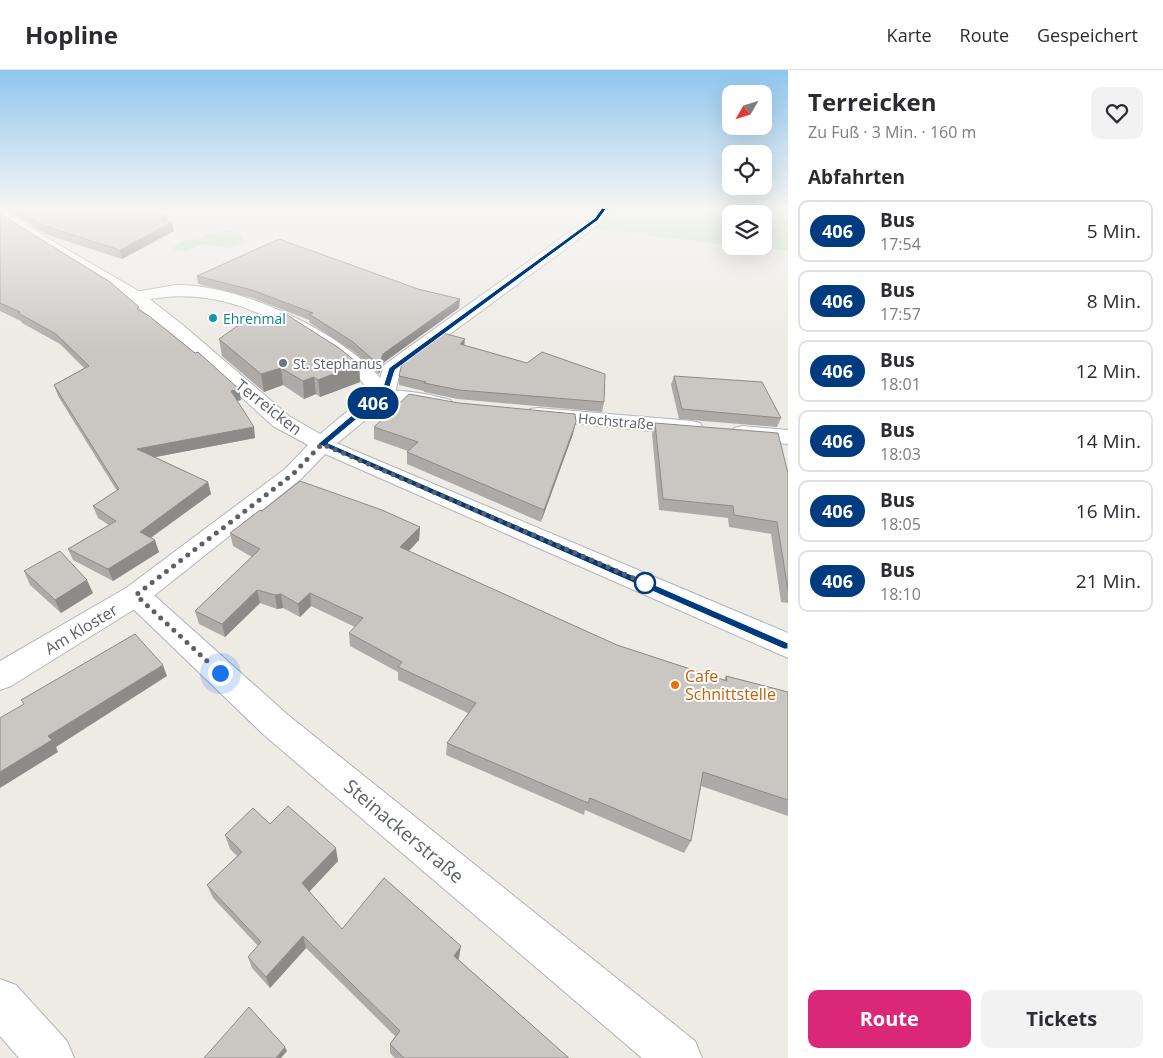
<!DOCTYPE html>
<html lang="de">
<head>
<meta charset="utf-8">
<style>
	body { margin:0; font-family:"Open Sans",sans-serif; background:#f2f2f3; color:#2b2b33; height:100vh; display:flex; flex-direction:column; font-size:19px; white-space:nowrap }
	* { box-sizing:border-box; margin:0 }
	p { font-size:16px; color:#7c7c81 }
	.icon { flex:none; width:28px; height:28px; fill:none; stroke:currentColor; stroke-width:2; stroke-linecap:round; stroke-linejoin:round }
	.map { position:relative; flex:1; overflow:hidden }
	.sheet { display:flex; flex-direction:column; background:#fff; width:375px }
	.sheet>* { flex:none }
	.badge { padding:0 10px; border-radius:16px; font-size:18px; line-height:32px }
	.needle { width:32px; rotate:231deg }
	.buttons { position:absolute; left:722px; top:15px; display:grid; gap:10px }
	.buttons a { display:grid; place-items:center; width:50px; height:50px; border-radius:10px; background:#fff; box-shadow:0 5px 20px #0002; font-size:25px }
	.you { position:absolute; width:25px; height:25px; margin:-12px; border:4px solid #fff; border-radius:50%; background:#1a73e8; box-shadow:0 0 0 8px #1a73e833 }
	.map>.badge { position:absolute; translate:-50% -50%; box-shadow:0 0 0 2px #fff }
	h2 { padding:0 20px; font-size:19px; line-height:45px }
	.round { display:grid; place-items:center; flex:none; width:52px; height:52px; border-radius:10px; background:#f2f2f3 }
	.head { display:flex; align-items:center; justify-content:space-between; height:85px; padding:0 20px }
	h1 { font-size:24px; font-weight:700; line-height:38px }
	.cta { display:flex; gap:10px; margin-top:auto; padding:10px 20px }
	.cta a { flex:1; height:58px; border-radius:10px; background:#db2777; color:#fff; font-size:20px; font-weight:700; line-height:58px; text-align:center }
	.cta a+a { background:#f2f2f3; color:#2b2b33 }
	ul { padding:0; list-style:none }
	li { display:flex; align-items:center; gap:15px; height:62px; margin:0 10px 8px; padding:0 10px; border:2px solid #e1e1e2; border-radius:10px }
	li div { flex:1 }
	li b { display:block; font-size:19px }
	li em { font-style:normal }
	li .badge { min-width:55px; font-weight:700; text-align:center }
	header { display:flex; align-items:center; gap:30px; box-sizing:border-box; height:70px; padding:0 25px; background:#fff; border-bottom:1px solid #e1e1e2 }
	header strong { font-size:24px }
	nav { display:flex; gap:28px; margin-inline-start:auto; font-size:18px }
	main { display:flex; flex:1; min-height:0 }
	.map>svg:first-child { display:block }
	.green { fill:#c7e4c4 }
	.lines { fill:none; stroke-linecap:round; stroke-linejoin:round }
	.minor-casing { stroke:#b0b3b7; stroke-width:2 }
	.tertiary-casing { stroke:#b0b3b7; stroke-width:2 }
	.secondary-casing { stroke:#b2b5b9; stroke-width:2 }
	.minor { fill:#fff; fill-rule:evenodd }
	.tertiary { fill:#fff; fill-rule:evenodd }
	.secondary { fill:#fff; fill-rule:evenodd }
	.wall { fill:#aeaaa7 }
	.shaded-wall { fill:#8d8b88 }
	.building { fill:#cac6c2; stroke:#8d8b88 }
	.line { fill:#003b80; stroke:#fff }
	.walk { stroke:#5d6165; stroke-width:5; stroke-dasharray:0 9 }
	.culture-dot { fill:#0f9aa8; stroke:#fff; stroke-width:2 }
	.worship-dot { fill:#6b7280; stroke:#fff; stroke-width:2 }
	.stop-dot { fill:#fff; stroke:#003b80; stroke-width:2.5 }
	.food-dot { fill:#e8710a; stroke:#fff; stroke-width:2 }
	.labels { text-anchor:middle; dominant-baseline:central; stroke-width:4; stroke-linejoin:round; paint-order:stroke }
	.far-culture-label { font-size:14px; fill:#0d838f; stroke:#fff; text-anchor:start }
	.far-worship-label { font-size:14px; fill:#5b616d; stroke:#fff; text-anchor:start }
	.far-street-label { font-size:14px; fill:#5d6165; stroke:#fff }
	.street-label { font-size:16px; fill:#5d6165; stroke:#fff }
	.food-label { font-size:16px; fill:#c56008; stroke:#fff; text-anchor:start }
	.near-street-label { font-size:19px; fill:#5d6165; stroke:#fff }
</style>
</head>
<body>
<header>
<strong>Hopline</strong>
<nav><a>Karte</a><a>Route</a><a>Gespeichert</a></nav>
</header>
<main>
<div class="map">
<svg width="788" height="988" viewBox="0 0 788 988">
	<rect width="100%" height="100%" fill="#eeebe5"/>
	<!-- green -->
	<g class="green">
		<polygon points="610,139 735,139 739,144 731,144 731,175 595,159"/>
		<polygon points="764,148 788,149 788,181 746,176 764,176"/>
		<polygon points="221,160 240,162 243,166 244,173 227,178 204,174 185,181 174,180 175,176 183,171 201,169 205,165"/>
	</g>
	<g class="lines">
		<defs>
			<g id="minor">
				<path d="M175,215C238,214 326,256 371,298C380,306 387,318 394,328L391,332C387,334 381,335 377,332C371,329 367,319 363,313C356,304 347,297 338,291C275,246 215,212 136,232L130,231L128,227L130,223Z"/>
				<polygon points="136,515 146,518 288,645 695,971 702,988 642,988 264,665 126,532 122,525 126,518"/>
				<polygon points="0,909 16,915 67,971 74,988 19,988 0,966"/>
			</g>
			<g id="tertiary">
				<polygon points="597,139 610,139 602,152 400,301 394,328 391,332 384,334 377,332 374,328 384,295 592,146"/>
				<polygon points="322,367 788,563 788,588 314,379 311,374 314,369"/>
			</g>
			<g id="secondary">
				<path d="M0,139L5,140L44,166L142,223L184,256L289,346L320,364C338,350 356,331 377,323C396,317 431,325 450,330L454,334L450,338L443,340L407,334H388L375,342L330,379L301,409L146,532L11,616L0,620V591L126,518L285,399L308,375L273,356L172,264L130,231L0,149Z"/>
				<polygon points="538,338 692,351 700,353 703,358 700,363 692,365 530,349 527,344 530,339"/>
				<polygon points="742,356 788,360 788,374 734,368 731,363 734,358"/>
			</g>
		</defs>
		<!-- minor casing -->
		<use href="#minor" class="minor-casing"/>
		<!-- tertiary casing -->
		<use href="#tertiary" class="tertiary-casing"/>
		<!-- secondary casing -->
		<use href="#secondary" class="secondary-casing"/>
		<!-- minor -->
		<use href="#minor" class="minor"/>
		<!-- tertiary -->
		<use href="#tertiary" class="tertiary"/>
		<!-- secondary -->
		<use href="#secondary" class="secondary"/>
	</g>
	<!-- wall -->
	<g class="wall">
		<polygon points="7,139 147,139 148,143 167,146 168,152 172,152 174,161 122,189 45,164"/>
		<polygon points="0,144 140,241 239,319 241,330 237,331 255,368 155,387 208,412 211,424 151,468 159,482 113,511 73,490 68,479 109,455 98,448 93,436 117,421 58,326 54,315 84,298 60,274 22,253 21,251 0,241"/>
		<polygon points="197,206 418,219 460,229 459,238 383,293 379,304 353,281 310,253 309,250 253,228 198,214"/>
		<polygon points="219,269 359,294 360,312 320,327 316,324 304,329 283,315 264,322 222,286"/>
		<polygon points="465,275 604,332 602,342 458,329 424,322 424,321 399,315 399,306"/>
		<polygon points="674,306 781,348 777,357 679,349 671,315"/>
		<polygon points="459,333 573,364 541,452 407,394 407,382 408,381 374,369 374,357"/>
		<polygon points="655,353 788,403 788,533 781,532 771,464 729,457 728,448 659,440 652,364"/>
		<polygon points="262,441 420,457 419,470 409,481 617,575 724,610 726,606 788,622 788,746 701,716 691,771 684,783 585,740 584,745 446,685 447,673 468,643 398,610 398,602 350,576 349,563 355,557 311,536 300,547 283,538 277,539 260,533 225,567 199,554 195,541 252,487 233,476 230,463"/>
		<polygon points="24,501 93,523 61,543 30,515"/>
		<polygon points="270,754 338,791 309,822 342,859 459,888 458,889 569,988 395,988 390,983 390,974 395,966 306,878 270,918 252,898 248,887 258,876 213,828 207,815 237,786 230,779 225,765"/>
	</g>
	<!-- shaded-wall -->
	<g class="shaded-wall">
		<polygon points="144,139 147,139 149,146 139,141"/>
		<polygon points="167,146 168,154 172,152 174,161 122,189 120,180 159,150"/>
		<polygon points="460,229 459,238 383,293 379,304 379,295 383,284"/>
		<polygon points="465,269 464,278 460,274"/>
		<polygon points="359,294 360,312 320,327 318,310"/>
		<polygon points="281,298 283,315 264,322 261,304"/>
		<polygon points="314,307 316,324 304,329 303,311"/>
		<polygon points="239,319 241,330 233,332 231,321"/>
		<polygon points="576,352 573,364 541,452 544,440"/>
		<polygon points="254,357 255,368 140,390 137,379"/>
		<polygon points="208,412 211,424 143,473 140,462"/>
		<polygon points="420,457 419,470 400,490 400,477"/>
		<polygon points="155,470 159,482 113,511 108,499"/>
		<polygon points="87,510 93,523 61,543 55,530"/>
		<polygon points="257,520 260,533 225,567 222,554"/>
		<polygon points="310,523 311,536 300,547 298,534"/>
		<polygon points="281,524 283,538 277,539 275,525"/>
		<polygon points="163,595 167,606 56,677 58,682 0,718 0,702 48,666"/>
		<polygon points="336,778 338,791 305,826 302,813"/>
		<polygon points="303,866 306,878 270,918 266,907"/>
		<polygon points="461,876 459,888 452,898 454,886"/>
		<polygon points="285,977 287,981 281,988 276,988"/>
	</g>
	<!-- building -->
	<g class="building">
		<polygon points="17,139 144,139 139,141 167,146 159,150 172,152 120,180 42,155"/>
		<polygon points="0,144 110,212 139,237 137,239 149,246 195,283 198,282 239,319 231,321 254,357 137,379 208,412 140,462 155,470 108,499 68,479 116,451 93,436 119,419 54,315 89,296 56,264 18,243 20,242 0,233"/>
		<polygon points="279,169 418,219 460,229 383,284 379,295 353,272 309,244 313,243 252,220 197,206"/>
		<polygon points="284,243 339,278 359,294 318,310 314,307 303,311 281,298 261,304 219,269 240,254"/>
		<polygon points="443,263 465,269 460,274 527,293 542,282 605,304 604,332 459,320 424,313 426,312 399,306 402,293"/>
		<polygon points="674,306 762,312 781,348 682,339"/>
		<polygon points="409,324 459,333 575,344 576,352 544,440 407,382 418,372 374,357"/>
		<polygon points="655,353 778,363 788,403 788,520 777,452 734,445 733,436 663,429"/>
		<polygon points="300,411 382,440 420,457 400,477 617,575 727,611 726,606 788,622 788,730 703,702 691,771 590,728 588,733 447,673 476,633 398,597 402,592 349,563 363,548 310,523 298,534 281,524 275,525 257,520 222,554 195,541 260,479 230,463 260,440 262,441"/>
		<polygon points="60,481 87,510 55,530 24,501"/>
		<polygon points="135,564 163,595 48,666 52,670 0,702 0,648 24,634 21,630"/>
		<polygon points="288,736 336,778 302,813 342,859 384,808 461,876 454,886 569,988 404,988 390,974 400,961 303,866 266,907 248,887 261,872 207,815 242,782 225,765 253,738 270,754"/>
		<polygon points="249,937 285,977 276,988 204,988"/>
	</g>
	<!-- sky -->
	<linearGradient id="sky" x2="0" y2="1"><stop stop-color="#8fc6ef"/><stop offset="0.5" stop-color="#f7f6f3"/><stop offset="1" stop-color="#f7f6f3" stop-opacity="0"/></linearGradient>
	<rect width="788" height="278" fill="url(#sky)"/>
	<!-- line -->
	<polygon class="line" points="602,138 606,139 598,150 395,300 386,329 370,338 328,373 788,573 788,579 784,579 318,374 364,335 380,327 389,298 595,148"/>
	<g class="lines">
		<!-- walk -->
		<polyline class="walk" points="220,603 136,525 293,404 322,374 645,513"/>
	</g>
	<!-- markers -->
	<circle class="culture-dot" cx="213" cy="248" r="5"/>
	<circle class="worship-dot" cx="283" cy="293" r="5"/>
	<circle class="stop-dot" cx="645" cy="513" r="10"/>
	<circle class="food-dot" cx="675" cy="615" r="5"/>
	<g class="labels">
		<!-- far-culture labels -->
		<g class="far-culture-label">
			<text x="223" y="248">Ehrenmal</text>
		</g>
		<!-- far-worship labels -->
		<g class="far-worship-label">
			<text x="293" y="293">St. Stephanus</text>
		</g>
		<!-- far-street labels -->
		<g class="far-street-label">
			<text transform="translate(616 351) rotate(5)">Hochstraße</text>
		</g>
		<!-- street labels -->
		<g class="street-label">
			<text transform="translate(269 337) rotate(38)">Terreicken</text>
			<text transform="translate(81 559) rotate(-31)">Am Kloster</text>
		</g>
		<!-- food labels -->
		<g class="food-label">
			<text x="685" y="606">Cafe<tspan x="685" dy="18">Schnittstelle</tspan></text>
		</g>
		<!-- near-street labels -->
		<g class="near-street-label">
			<text transform="translate(404 761) rotate(40)">Steinackerstraße</text>
		</g>
	</g>
</svg>
<div class="buttons">
<a><svg class="needle" viewBox="-14 -14 28 28"><path d="M0-13l5 13h-10z" fill="#e53935"/><path d="M0 13l5-13h-10z" fill="#7c7c81"/></svg></a>
<a><svg class="icon" aria-label="locate" viewBox="0 0 24 24"><circle cx="12" cy="12" r="6"/><path d="M12 2v4M12 18v4M2 12h4M18 12h4"/></svg></a>
<a><svg class="icon" aria-label="layers" viewBox="0 0 24 24"><path d="M12 4l9 5-9 5-9-5zM3 14l9 5 9-5"/></svg></a>
</div>
<div class="you" style="left:220px;top:603px"></div>
<b class="badge" style="left:373px;top:333px;background:#003b80;color:#fff">406</b>
</div>
<section class="sheet">
<div class="head"><div><h1>Terreicken</h1><p>Zu Fuß · 3 Min. · 160 m</p></div><a class="round"><svg class="icon" aria-label="heart" viewBox="0 0 24 24"><path d="M12 20l-8-8c-3-5 5-10 8-4 3-6 11-1 8 4z"/></svg></a></div>
<h2>Abfahrten</h2>
<ul>
<li><span class="badge" style="background:#003b80;color:#fff">406</span><div><b>Bus</b><p>17:54</p></div><em>5 Min.</em></li>
<li><span class="badge" style="background:#003b80;color:#fff">406</span><div><b>Bus</b><p>17:57</p></div><em>8 Min.</em></li>
<li><span class="badge" style="background:#003b80;color:#fff">406</span><div><b>Bus</b><p>18:01</p></div><em>12 Min.</em></li>
<li><span class="badge" style="background:#003b80;color:#fff">406</span><div><b>Bus</b><p>18:03</p></div><em>14 Min.</em></li>
<li><span class="badge" style="background:#003b80;color:#fff">406</span><div><b>Bus</b><p>18:05</p></div><em>16 Min.</em></li>
<li><span class="badge" style="background:#003b80;color:#fff">406</span><div><b>Bus</b><p>18:10</p></div><em>21 Min.</em></li>
</ul>
<div class="cta"><a>Route</a><a>Tickets</a></div>
</section>
</main>
</body>
</html>
